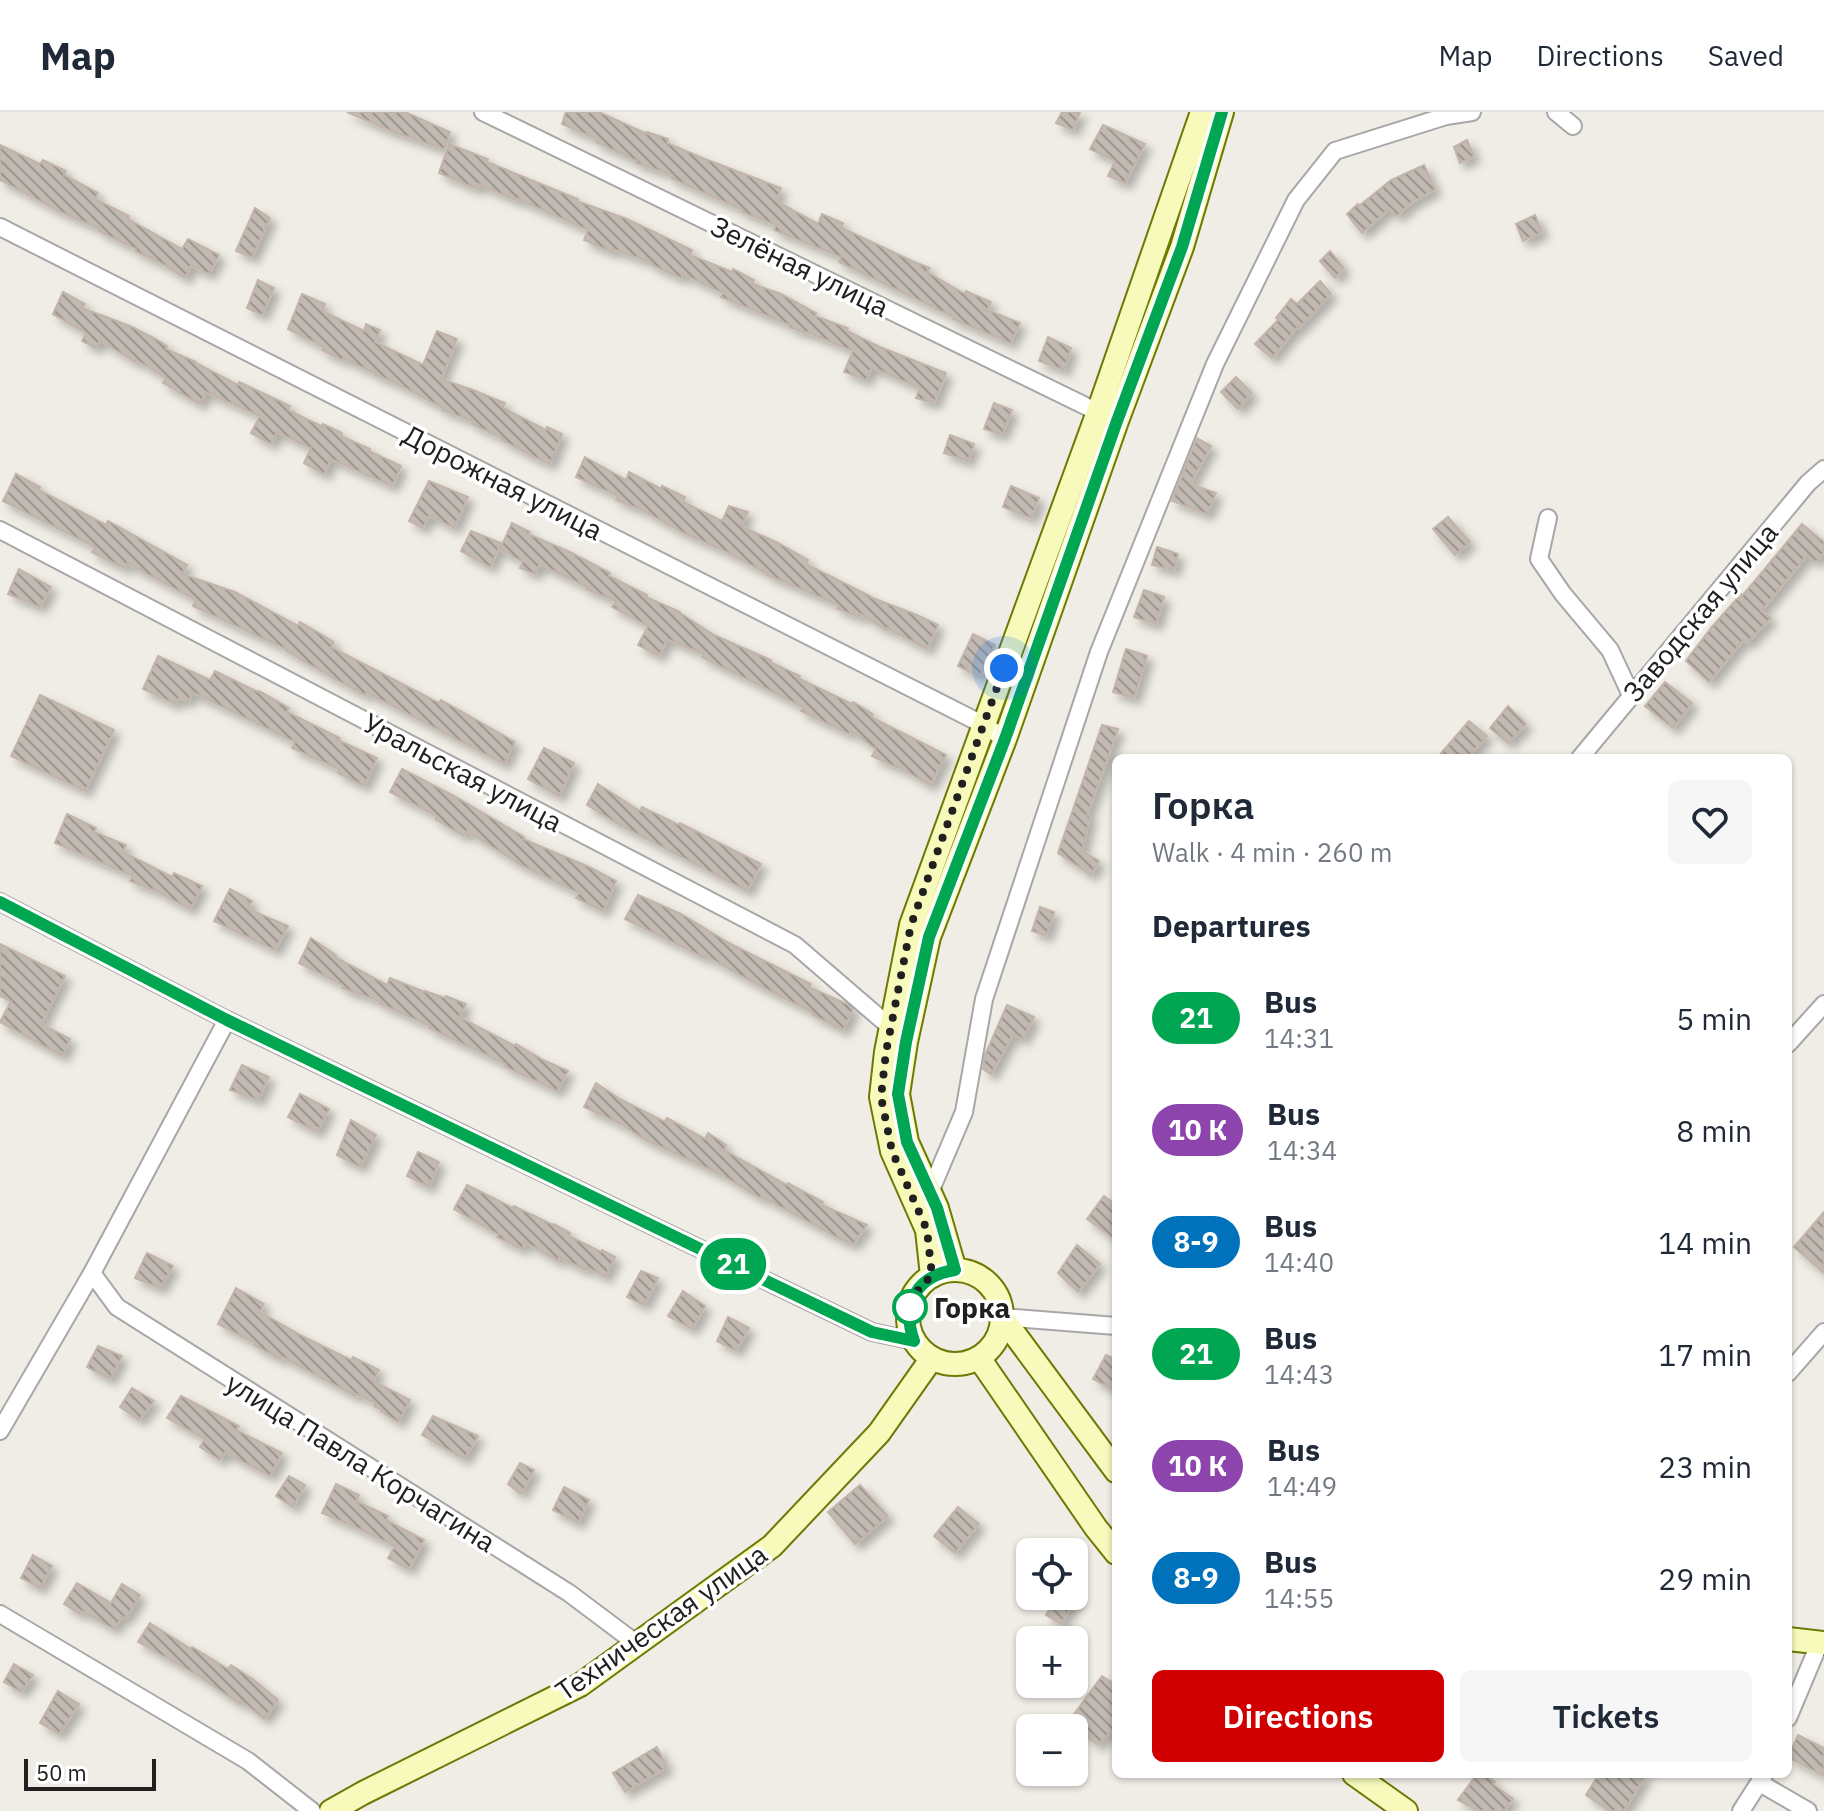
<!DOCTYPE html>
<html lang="en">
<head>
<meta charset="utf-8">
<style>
	body { margin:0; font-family:"IBM Plex Sans",sans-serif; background:#f6f6f7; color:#1f2937; height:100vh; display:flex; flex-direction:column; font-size:30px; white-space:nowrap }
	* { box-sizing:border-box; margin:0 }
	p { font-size:26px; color:#747a83 }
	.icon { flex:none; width:44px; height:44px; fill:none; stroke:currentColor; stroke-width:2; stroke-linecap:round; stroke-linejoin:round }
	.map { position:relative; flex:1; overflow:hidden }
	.drawer { position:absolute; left:1112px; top:642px; width:680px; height:1024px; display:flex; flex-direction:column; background:#fff; border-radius:12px; box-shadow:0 2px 6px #0004 }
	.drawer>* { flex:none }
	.badge { padding:0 16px; border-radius:26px; font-size:28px; line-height:52px }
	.tools { position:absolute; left:1016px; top:1426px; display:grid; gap:16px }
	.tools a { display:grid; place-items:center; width:72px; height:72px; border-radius:12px; background:#fff; box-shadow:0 2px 6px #0004; font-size:40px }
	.scale { position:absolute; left:24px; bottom:20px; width:132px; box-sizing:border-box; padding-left:8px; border:4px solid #202020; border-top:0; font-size:22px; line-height:28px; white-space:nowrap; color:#202020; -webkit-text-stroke:6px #fff; paint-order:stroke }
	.you { position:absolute; width:40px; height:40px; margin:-20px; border:6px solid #fff; border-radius:50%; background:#1a73e8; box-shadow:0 0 0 12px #1a73e833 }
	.map>.badge { position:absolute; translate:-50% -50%; box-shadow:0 0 0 4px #fff }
	h2 { padding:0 40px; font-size:30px; line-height:72px }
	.round { display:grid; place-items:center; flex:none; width:84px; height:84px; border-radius:12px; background:#f6f6f7 }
	.summary { display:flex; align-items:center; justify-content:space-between; height:136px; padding:0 40px }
	h1 { font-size:38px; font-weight:600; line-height:60px }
	.primary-button { display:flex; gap:16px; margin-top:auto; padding:16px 40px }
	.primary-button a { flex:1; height:92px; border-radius:12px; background:#d00001; color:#fff; font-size:32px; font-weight:600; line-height:92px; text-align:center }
	.primary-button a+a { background:#f6f6f7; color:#1f2937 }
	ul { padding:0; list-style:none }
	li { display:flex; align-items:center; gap:24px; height:112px; padding:0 40px }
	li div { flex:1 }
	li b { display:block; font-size:30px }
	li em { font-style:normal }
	li .badge { min-width:88px; font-weight:700; text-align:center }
	header { display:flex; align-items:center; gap:48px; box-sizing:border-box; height:112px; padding:0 40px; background:#fff; border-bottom:2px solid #e0e1e3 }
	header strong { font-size:38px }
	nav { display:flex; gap:44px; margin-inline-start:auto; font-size:28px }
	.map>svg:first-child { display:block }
	.building { fill:url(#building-back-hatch); stroke:#c2b4a8; stroke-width:2; filter:url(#shadow) }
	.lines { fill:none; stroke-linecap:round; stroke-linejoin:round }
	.minor-casing { stroke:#a7a7a7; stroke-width:20 }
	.secondary-casing { stroke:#6d7904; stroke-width:26 }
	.minor { stroke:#fff; stroke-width:16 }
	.secondary { stroke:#f7fabb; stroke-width:22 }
	.line-casing { stroke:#fff; stroke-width:18 }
	.line { stroke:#00a651; stroke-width:12 }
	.walk { stroke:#202020; stroke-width:8; stroke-dasharray:0 14.4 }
	.stop-dot { fill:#fff; stroke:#00a651; stroke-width:4 }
	.labels { text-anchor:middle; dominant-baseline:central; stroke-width:7; stroke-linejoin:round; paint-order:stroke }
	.street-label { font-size:28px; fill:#202020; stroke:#fff }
	.stop-label { font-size:28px; font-weight:bold; fill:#202020; stroke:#fff; text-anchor:start }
</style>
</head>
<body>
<header>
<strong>Map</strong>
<nav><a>Map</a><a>Directions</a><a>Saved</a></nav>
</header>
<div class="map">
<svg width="1824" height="1699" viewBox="0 0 1824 1699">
	<defs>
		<pattern id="building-back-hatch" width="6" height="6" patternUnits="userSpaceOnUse" patternTransform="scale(2)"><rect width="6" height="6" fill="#c1b9b2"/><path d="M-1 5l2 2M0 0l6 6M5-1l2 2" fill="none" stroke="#9c9690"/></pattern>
		<filter id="shadow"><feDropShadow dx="6" dy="6" stdDeviation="4" flood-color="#0004"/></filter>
	</defs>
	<rect width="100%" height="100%" fill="#f0ede6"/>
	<!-- building -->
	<g class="building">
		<polygon points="347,0 405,0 450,20 444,37 391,19"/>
		<polygon points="566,0 599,0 647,22 647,20 668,27 667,31 705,47 781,76 776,89 818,112 822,102 843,111 842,116 912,149 930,156 927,160 965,182 966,179 991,190 987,198 1020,211 1010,231 953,207 954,205 839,150 841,145 774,118 776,113 742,100 743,98 671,66 673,63 636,51 637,49 596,30 597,27 562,12"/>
		<polygon points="1062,0 1080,0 1073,18 1056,11"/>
		<polygon points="1103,13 1145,32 1125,71 1108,64 1115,49 1090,37"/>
		<polygon points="1467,28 1474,44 1460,51 1454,35"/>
		<polygon points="449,32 488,47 487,50 578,87 577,89 627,107 692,138 690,143 732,160 733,157 754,168 753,172 781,182 816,201 815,204 848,216 847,219 880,235 946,261 934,291 916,286 920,276 872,255 866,268 844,260 853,239 807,220 806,221 789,215 790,213 721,185 723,181 683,162 681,166 652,153 653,151 613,137 612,140 584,128 588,118 516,86 515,88 479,72 477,77 439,61"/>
		<polygon points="0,33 40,52 43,48 66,59 64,63 98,81 95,87 129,104 128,107 182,137 188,127 219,143 209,162 191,153 185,166 161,151 135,139 136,137 99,119 100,117 61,100 0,68"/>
		<polygon points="1424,53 1435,77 1411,91 1397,104 1390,96 1362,121 1347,102 1358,92 1359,94 1391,68"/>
		<polygon points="255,96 270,106 252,145 236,139"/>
		<polygon points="1535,103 1542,120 1523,129 1516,112"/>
		<polygon points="1330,139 1344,156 1335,166 1320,149"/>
		<polygon points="258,168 274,176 262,203 247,196"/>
		<polygon points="1320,169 1331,182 1299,216 1297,215 1272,246 1255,232 1278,208 1276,206 1291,187 1297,192"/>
		<polygon points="63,180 85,192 82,196 130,214 154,226 167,234 166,237 196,250 196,251 238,273 239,270 290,294 288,298 321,314 323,312 342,321 341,324 370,337 369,339 401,354 392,374 331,347 324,362 304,351 311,336 277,320 271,332 251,321 260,304 206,280 200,292 163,271 166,266 136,248 135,250 100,228 96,236 82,229 86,221 53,202"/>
		<polygon points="302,182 325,192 322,199 364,219 366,212 380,218 375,230 423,253 437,219 457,227 441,267 473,278 505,291 503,296 546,318 547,315 562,322 550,352 534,345 502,328 502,326 472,312 473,309 442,298 443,296 396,271 376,263 376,262 343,246 342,248 322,238 324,235 288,217"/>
		<polygon points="1048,225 1071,236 1064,258 1039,249"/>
		<polygon points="1236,265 1252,281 1238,297 1221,280"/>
		<polygon points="994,291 1012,298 1002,323 984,317"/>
		<polygon points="950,323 974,332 968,349 944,341"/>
		<polygon points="1197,326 1211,334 1190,372 1216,381 1207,402 1172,389"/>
		<polygon points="585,345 626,368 629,360 661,377 662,374 685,385 683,390 722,409 729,394 748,400 741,414 778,431 808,448 806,452 870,484 870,485 917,503 938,513 927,537 887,516 886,518 861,502 860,505 837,497 839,493 768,463 768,462 727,440 682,420 649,402 650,401 616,388 618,384 576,365"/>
		<polygon points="16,362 40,375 39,378 106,413 108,409 187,453 182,462 235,480 298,514 300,510 334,530 331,535 439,591 441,588 515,630 504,652 366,580 365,583 333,566 285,538 286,537 193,494 196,488 127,451 124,456 92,440 95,435 3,389"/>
		<polygon points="429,369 468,385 454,416 429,403 423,416 409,409"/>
		<polygon points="1011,374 1039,386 1031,406 1003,395"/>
		<polygon points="1448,405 1470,430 1455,443 1433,417"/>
		<polygon points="512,411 530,420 528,422 570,440 610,461 609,464 647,483 646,485 680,500 680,501 714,523 771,548 770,550 800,564 798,566 852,592 853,590 873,602 871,605 946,643 930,673 897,654 896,655 872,644 876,637 851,619 849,622 801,599 803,595 702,545 704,542 667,527 659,544 638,533 648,514 612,495 616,489 586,477 587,475 540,452 535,462 520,456 523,450 500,437"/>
		<polygon points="1802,412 1824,430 1824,440 1816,450 1807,443 1761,499 1771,506 1747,531 1743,528 1709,570 1686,549 1711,516 1741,482 1743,483"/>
		<polygon points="471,419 501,431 490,455 461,439"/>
		<polygon points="1157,435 1178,442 1174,458 1152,453"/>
		<polygon points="19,457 51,475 40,495 8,482"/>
		<polygon points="1144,478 1164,485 1156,512 1134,505"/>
		<polygon points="973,522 995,533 980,565 958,554"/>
		<polygon points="1126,537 1147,544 1134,586 1113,580"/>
		<polygon points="158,544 210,568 215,559 258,580 259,579 289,596 287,600 340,626 338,628 377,646 364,674 338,661 339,657 292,636 295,630 192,580 189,589 179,586 175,592 143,577"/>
		<polygon points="1665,570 1692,591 1673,616 1645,594"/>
		<polygon points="40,583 114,618 85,679 11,644"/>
		<polygon points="1508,594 1526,612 1508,631 1490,616"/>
		<polygon points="1469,609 1487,624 1467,646 1437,646"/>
		<polygon points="1102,613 1118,617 1087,703 1090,704 1082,739 1099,749 1091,763 1058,741"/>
		<polygon points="544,636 574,651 559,684 528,667"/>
		<polygon points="402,657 454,684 524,725 523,727 587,754 616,769 603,799 576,786 579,781 521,753 467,719 464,724 435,707 437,704 390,680"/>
		<polygon points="598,672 640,699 642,695 679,713 680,711 761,752 747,779 618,712 587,693"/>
		<polygon points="67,702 96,716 94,720 126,733 123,740 172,765 174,761 202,774 190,797 163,783 164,782 130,769 133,764 55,731"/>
		<polygon points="230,777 252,789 248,797 288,814 275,838 214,809"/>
		<polygon points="638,783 681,802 729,831 811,872 809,875 847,892 853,897 843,918 813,903 814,901 758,873 706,844 705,846 625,807"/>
		<polygon points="1040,795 1054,800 1046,824 1032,819"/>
		<polygon points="311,826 336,843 335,845 387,873 390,866 425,880 425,879 445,886 446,884 466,892 459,905 515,934 516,932 543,948 568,959 557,979 504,954 506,952 429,916 430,914 379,891 380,889 342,876 343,873 299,851"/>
		<polygon points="0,832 65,864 41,912 70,927 62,944 0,910 11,889 0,884"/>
		<polygon points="1007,893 1034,905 1023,927 1013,922 991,962 983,957 985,943"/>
		<polygon points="242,953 269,965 258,988 230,978"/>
		<polygon points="596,971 620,987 665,1010 667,1006 705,1027 708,1021 726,1033 724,1038 787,1073 788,1071 823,1090 822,1093 867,1113 853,1132 840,1127 761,1084 760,1086 722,1063 644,1027 621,1012 584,995"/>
		<polygon points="300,982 329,997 317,1020 288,1005"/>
		<polygon points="351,1008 376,1023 360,1055 337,1043"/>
		<polygon points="418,1040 439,1050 429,1075 407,1064"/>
		<polygon points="467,1073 513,1096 514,1094 553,1113 554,1112 570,1121 569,1124 601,1140 602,1138 615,1145 605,1165 587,1155 586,1158 559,1145 558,1149 525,1130 522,1137 497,1125 499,1123 454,1097"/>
		<polygon points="1104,1084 1116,1093 1116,1128 1087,1107"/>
		<polygon points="1824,1100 1824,1161 1794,1135"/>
		<polygon points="1077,1133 1100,1152 1078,1180 1058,1161"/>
		<polygon points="147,1141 173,1154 160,1176 135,1166"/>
		<polygon points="641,1159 658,1166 644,1193 627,1185"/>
		<polygon points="236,1176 264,1192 260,1200 304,1225 351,1248 353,1245 379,1258 373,1269 410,1288 398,1310 381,1299 382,1298 374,1294 375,1291 357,1282 355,1284 281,1244 280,1247 254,1233 255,1231 218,1212"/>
		<polygon points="683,1179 705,1194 692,1217 668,1204"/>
		<polygon points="728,1205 749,1216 736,1239 717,1229"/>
		<polygon points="98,1234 122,1244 110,1267 87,1255"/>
		<polygon points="1106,1243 1116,1248 1116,1279 1093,1267"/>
		<polygon points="132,1276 154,1289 139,1308 120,1295"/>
		<polygon points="181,1284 239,1314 236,1318 282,1341 270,1364 225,1340 220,1348 200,1335 205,1327 167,1306"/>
		<polygon points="433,1304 478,1324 464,1347 422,1323"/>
		<polygon points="520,1351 534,1358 521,1382 508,1372"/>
		<polygon points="289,1364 305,1373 293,1395 276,1384"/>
		<polygon points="336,1372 359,1383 356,1389 388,1404 386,1408 424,1428 409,1457 388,1446 395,1434 345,1410 345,1411 322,1401"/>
		<polygon points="860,1373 888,1404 855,1432 828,1400"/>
		<polygon points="564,1375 589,1388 578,1411 553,1398"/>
		<polygon points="958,1395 979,1412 955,1441 934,1424"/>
		<polygon points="33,1443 52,1454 40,1476 21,1466"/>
		<polygon points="77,1471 111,1491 122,1472 140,1483 126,1506 122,1504 114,1517 82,1499 80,1502 64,1492"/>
		<polygon points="1058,1484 1077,1484 1061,1512 1046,1503"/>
		<polygon points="150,1511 191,1537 192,1535 228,1557 231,1553 254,1568 278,1588 264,1607 242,1589 240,1592 199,1564 138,1530"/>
		<polygon points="14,1552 33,1563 21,1580 4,1570"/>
		<polygon points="1102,1564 1116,1573 1116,1614 1098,1633 1068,1610"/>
		<polygon points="58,1579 79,1592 59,1622 40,1611"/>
		<polygon points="1798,1623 1824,1636 1824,1664 1788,1645"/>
		<polygon points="657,1635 667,1655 625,1680 613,1661"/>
		<polygon points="1477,1662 1482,1662 1495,1670 1493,1672 1513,1687 1504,1699 1478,1699 1458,1688"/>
		<polygon points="1599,1662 1646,1662 1624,1699 1609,1699 1586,1683"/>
	</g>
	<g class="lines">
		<defs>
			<g id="minor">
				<polyline points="483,0 1108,305"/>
				<polyline points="1556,0 1573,14"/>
				<polyline points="0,115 984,613 1005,627"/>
				<polyline points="1548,406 1539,447 1563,482 1610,538 1631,583"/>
				<polyline points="0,418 795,833 896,920"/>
				<polyline points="1580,646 1808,371 1824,357"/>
				<polyline points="0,790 227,908 872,1220 914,1229"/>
				<polyline points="1788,932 1824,892"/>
				<polyline points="930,1080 964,1000 984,887 1099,540 1215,252 1296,88 1335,39 1446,4 1472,0"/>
				<polyline points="92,1161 117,1195 569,1481 637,1532"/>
				<polyline points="1002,1205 1116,1214"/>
				<polyline points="1788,1261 1824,1220"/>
				<polyline points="0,1319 92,1161 227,908"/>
				<polyline points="0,1502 248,1649 312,1699"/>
				<polyline points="1788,1606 1820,1530"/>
				<polyline points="1760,1671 1808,1699"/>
				<polyline points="1741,1699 1764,1663"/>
			</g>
			<g id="secondary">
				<polyline points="955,1158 937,1096 907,1030 898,982 906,930 929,825 1005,627 1117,309 1182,135 1222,0"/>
				<circle cx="955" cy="1205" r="47"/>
				<polyline points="932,1164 927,1118 892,1039 881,985 886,940 911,813 1098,300 1202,0"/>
				<polyline points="1002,1205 1116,1359"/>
				<polyline points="979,1246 1096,1416 1116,1441"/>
				<polyline points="1788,1527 1824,1531"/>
				<polyline points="1354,1662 1406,1699"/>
				<polyline points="331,1699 363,1681 580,1573 772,1434 879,1321 932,1246"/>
			</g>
		</defs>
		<!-- minor casing -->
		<use href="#minor" class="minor-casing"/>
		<!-- secondary casing -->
		<use href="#secondary" class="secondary-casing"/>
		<!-- minor -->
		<use href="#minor" class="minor"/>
		<!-- secondary -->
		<use href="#secondary" class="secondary"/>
	</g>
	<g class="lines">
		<defs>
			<path id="line" d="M0,790L227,908L872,1220L914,1229C901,1192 916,1164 955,1158L937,1096L907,1030L898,982L906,930L929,825L1005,627L1117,309L1182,135L1222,0"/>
		</defs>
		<!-- line casing -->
		<use href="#line" class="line-casing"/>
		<!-- line -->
		<use href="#line" class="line"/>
		<!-- walk -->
		<path class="walk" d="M910,1195L909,1200C912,1184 919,1175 932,1164L927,1118L892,1039L881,985L886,940L911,813L1004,556"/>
	</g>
	<!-- markers -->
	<circle class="stop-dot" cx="910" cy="1195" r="16"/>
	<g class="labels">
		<!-- street labels -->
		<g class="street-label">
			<text transform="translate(800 154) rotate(26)">Зелёная улица</text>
			<text transform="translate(503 370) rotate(27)">Дорожная улица</text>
			<text transform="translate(1700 500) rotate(-50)">Заводская улица</text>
			<text transform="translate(463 660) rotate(28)">Уральская улица</text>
			<text transform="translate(361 1350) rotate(32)">улица Павла Корчагина</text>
			<text transform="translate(661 1510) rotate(-35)">Техническая улица</text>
		</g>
		<!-- stop labels -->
		<g class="stop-label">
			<text x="934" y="1195">Горка</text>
		</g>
	</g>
</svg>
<div class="tools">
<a><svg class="icon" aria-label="locate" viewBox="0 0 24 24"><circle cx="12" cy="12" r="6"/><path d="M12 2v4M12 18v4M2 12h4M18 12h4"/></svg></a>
<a>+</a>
<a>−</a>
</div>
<div class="scale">50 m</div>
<div class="you" style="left:1004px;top:556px"></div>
<b class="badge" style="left:733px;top:1152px;background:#00a651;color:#fff">21</b>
<section class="drawer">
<div class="summary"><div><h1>Горка</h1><p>Walk · 4 min · 260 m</p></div><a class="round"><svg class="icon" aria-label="heart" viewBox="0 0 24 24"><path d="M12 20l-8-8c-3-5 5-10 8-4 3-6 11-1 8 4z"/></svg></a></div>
<h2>Departures</h2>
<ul>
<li><span class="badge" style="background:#00a651;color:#fff">21</span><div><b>Bus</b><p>14:31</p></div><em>5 min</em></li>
<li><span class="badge" style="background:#8e44ad;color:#fff">10 К</span><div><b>Bus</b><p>14:34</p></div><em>8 min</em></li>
<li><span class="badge" style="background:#0072bc;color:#fff">8-9</span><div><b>Bus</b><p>14:40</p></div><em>14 min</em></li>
<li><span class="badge" style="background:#00a651;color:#fff">21</span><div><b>Bus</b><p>14:43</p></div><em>17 min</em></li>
<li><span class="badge" style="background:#8e44ad;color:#fff">10 К</span><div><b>Bus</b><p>14:49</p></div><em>23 min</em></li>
<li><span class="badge" style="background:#0072bc;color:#fff">8-9</span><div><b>Bus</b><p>14:55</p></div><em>29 min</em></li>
</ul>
<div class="primary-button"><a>Directions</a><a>Tickets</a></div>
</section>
</div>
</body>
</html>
